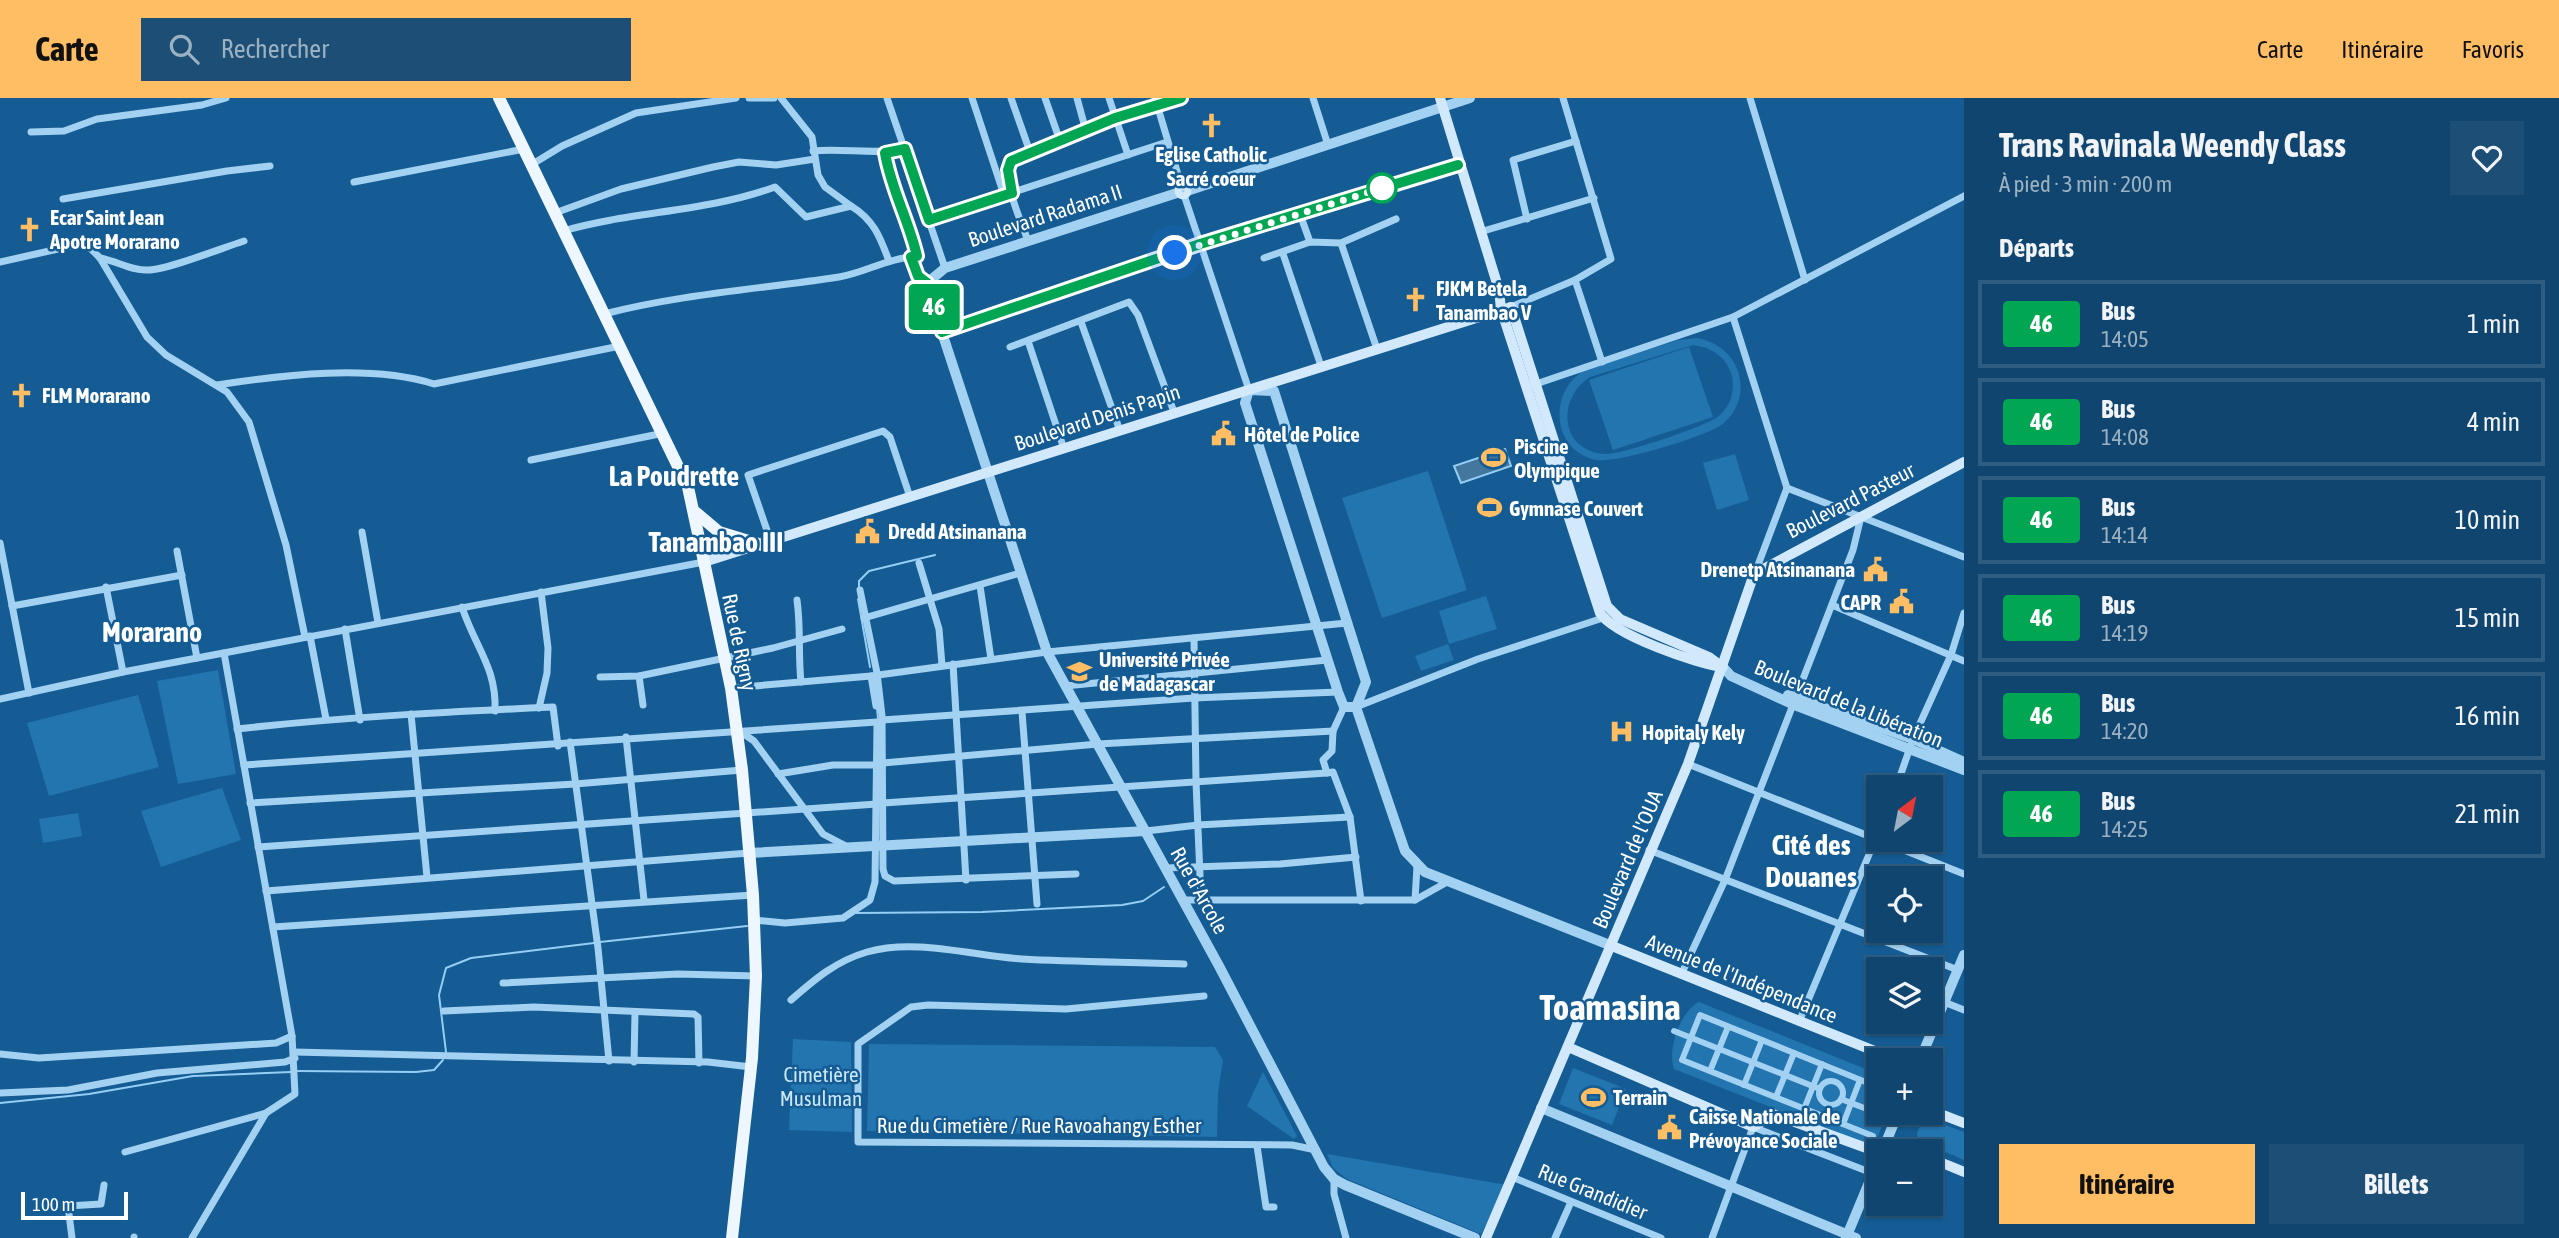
<!DOCTYPE html>
<html lang="fr">
<head>
<meta charset="utf-8">
<style>
	body { margin:0; font-family:"Asap Condensed",sans-serif; background:#1d4f76; color:#f1f3f6; height:100vh; display:flex; flex-direction:column; font-size:26px; white-space:nowrap }
	* { box-sizing:border-box; margin:0 }
	p { font-size:23px; color:#9bb1c2 }
	.icon { flex:none; width:38px; height:38px; fill:none; stroke:currentColor; stroke-width:2; stroke-linecap:round; stroke-linejoin:round }
	.map { position:relative; flex:1; overflow:hidden }
	.side { display:flex; flex-direction:column; background:#0f456e; width:595px }
	.side>* { flex:none }
	.badge { padding:0 14px; border-radius:5px; font-size:24px; line-height:46px }
	.needle { width:46px; rotate:32deg }
	.controls { position:absolute; left:1866px; top:677px; display:grid; gap:14px }
	.controls a { display:grid; place-items:center; width:77px; height:77px; border-radius:0px; background:#0f456e; box-shadow:0 2px 5px #0004,0 0 0 2px #2f5d81; font-size:35px }
	.scale { position:absolute; left:21px; bottom:18px; width:107px; box-sizing:border-box; padding-left:7px; border:4px solid #fff; border-top:0; font-size:19px; line-height:24px; white-space:nowrap; color:#fff; -webkit-text-stroke:5px #145c93; paint-order:stroke }
	.you { position:absolute; width:35px; height:35px; margin:-18px; border:5px solid #fff; border-radius:50%; background:#1a73e8; box-shadow:0 0 0 10px #1a73e833 }
	.map>.badge { position:absolute; translate:-50% -50%; box-shadow:0 0 0 4px #fff }
	h2 { padding:0 35px; font-size:26px; line-height:63px }
	.round { display:grid; place-items:center; flex:none; width:74px; height:74px; border-radius:0px; background:#1d4f76 }
	.overview { display:flex; align-items:center; justify-content:space-between; height:119px; padding:0 35px }
	h1 { font-size:33px; font-weight:700; line-height:52px }
	.action { display:flex; gap:14px; margin-top:auto; padding:14px 35px }
	.action a { flex:1; height:80px; border-radius:0px; background:#ffbe64; color:#111; font-size:28px; font-weight:700; line-height:80px; text-align:center }
	.action a+a { background:#1d4f76; color:#f1f3f6 }
	ul { padding:0; list-style:none }
	li { display:flex; align-items:center; gap:21px; height:88px; margin:0 14px 10px; padding:0 21px; border:4px solid #2f5d81; border-radius:0px }
	li div { flex:1 }
	li b { display:block; font-size:26px }
	li em { font-style:normal }
	li .badge { min-width:77px; font-weight:700; text-align:center }
	header { display:flex; align-items:center; gap:42px; box-sizing:border-box; height:98px; padding:0 35px; background:#ffbe64; color:#111 }
	header strong { font-size:33px }
	nav { display:flex; gap:38px; margin-inline-start:auto; font-size:24px }
	.search { width:490px; height:63px; background:#1d4f76; display:flex; align-items:center; gap:18px; box-sizing:border-box; padding:0 24px; border-radius:0px; color:#9bb1c2; font-size:26px }
	main { display:flex; flex:1; min-height:0 }
	.map>svg:first-child { display:block }
	.green { fill:#2375b0; fill-rule:evenodd }
	.water { fill:#44779e; stroke:#95cef5; stroke-width:2 }
	.lines { fill:none; stroke-linecap:round; stroke-linejoin:round }
	.stream { stroke:#95cef5; stroke-width:2 }
	.pedestrian { stroke:#a3d1f2; stroke-width:6 }
	.minor { stroke:#a3d1f2; stroke-width:7 }
	.tertiary { stroke:#a3d1f2; stroke-width:10 }
	.secondary { stroke:#d2e9fc; stroke-width:10 }
	.primary { stroke:#eef7ff; stroke-width:12 }
	.line-casing { stroke:#fff; stroke-width:16 }
	.line { stroke:#00a651; stroke-width:10 }
	.walk { stroke:#fff; stroke-width:7; stroke-dasharray:0 12.6 }
	.stop-dot { fill:#fff; stroke:#00a651; stroke-width:3.5 }
	.labels { text-anchor:middle; dominant-baseline:central; stroke-width:5; stroke-linejoin:round; paint-order:stroke }
	.poi-label { font-size:21px; font-weight:bold; fill:#fff; stroke:#145c93; text-anchor:start }
	.street-label { font-size:21px; fill:#fff; stroke:#145c93 }
	.park-label { font-size:21px; fill:#cae7fc; stroke:#145c93 }
	.district-label { font-size:28px; font-weight:bold; fill:#fff; stroke:#145c93 }
	.town-label { font-size:35px; font-weight:bold; fill:#fff; stroke:#145c93 }
</style>
</head>
<body>
<header>
<strong>Carte</strong>
<div class="search"><svg class="icon" aria-label="search" viewBox="0 0 24 24"><circle cx="10" cy="10" r="6"/><path d="M15 15l6 6"/></svg>Rechercher</div>
<nav><a>Carte</a><a>Itinéraire</a><a>Favoris</a></nav>
</header>
<main>
<div class="map">
<svg width="1964" height="1140" viewBox="0 0 1964 1140">
	<rect width="100%" height="100%" fill="#145c93"/>
	<!-- green -->
	<g class="green">
		<path d="M1697,240C1719,244 1737,259 1740,282C1743,298 1736,314 1724,325C1709,338 1615,366 1596,362C1551,352 1548,293 1585,272L1679,242ZM1693,247C1711,249 1727,259 1732,278C1735,292 1731,307 1720,317C1709,328 1620,357 1605,356C1560,353 1556,301 1590,279Z"/>
		<polygon points="1689,249 1713,319 1613,352 1589,282"/>
		<polygon points="1735,356 1749,402 1717,412 1703,365"/>
		<polygon points="1428,373 1467,492 1382,520 1342,400"/>
		<polygon points="1486,498 1497,531 1449,546 1439,513"/>
		<polygon points="1448,546 1454,562 1421,573 1415,558"/>
		<polygon points="218,572 236,676 178,686 157,583"/>
		<polygon points="138,597 159,669 49,698 27,625"/>
		<polygon points="222,690 241,742 161,769 141,713"/>
		<polygon points="78,715 82,738 43,745 39,721"/>
		<path d="M1699,904L1878,976V1015H1887L1877,1041L1864,1046L1674,971C1667,951 1680,914 1699,904Z"/>
		<polygon points="793,941 851,944 852,1034 789,1032"/>
		<polygon points="869,946 1215,949 1223,962 1218,994 1217,1039 867,1033"/>
		<polygon points="1573,970 1626,991 1612,1027 1559,1006"/>
		<polygon points="1263,974 1297,1038 1294,1041 1247,1008"/>
		<polygon points="1932,1022 1964,1034 1964,1062 1918,1042 1917,1035 1921,1026"/>
		<polygon points="1327,1056 1507,1087 1481,1136 1347,1081 1333,1070"/>
	</g>
	<!-- water -->
	<polygon class="water" points="1505,351 1511,368 1461,385 1454,368"/>
	<g class="lines">
		<!-- stream -->
		<g class="stream">
			<polyline points="859,489 859,483 869,473 935,457"/>
			<polyline points="858,501 870,569"/>
			<polyline points="877,610 878,622"/>
			<polyline points="856,815 982,814 1122,807 1143,803 1164,789"/>
			<polyline points="600,844 747,828"/>
			<polyline points="446,954 439,897 446,870 471,860 594,845"/>
			<polyline points="296,973 416,974 434,972 443,962"/>
			<polyline points="0,1005 89,996 193,978 291,974"/>
		</g>
		<!-- pedestrian -->
		<g class="pedestrian">
			<polyline points="1674,933 1820,991"/>
			<polyline points="1710,973 1728,929"/>
			<circle cx="1831" cy="995" r="12"/>
			<polyline points="1744,987 1762,942"/>
			<polyline points="1776,999 1794,955"/>
			<polyline points="1841,1001 1895,1022"/>
			<polyline points="1804,1011 1822,966"/>
			<polyline points="1843,1026 1860,982"/>
			<polyline points="1873,1038 1682,962 1700,917 1878,989"/>
		</g>
		<!-- minor -->
		<g class="minor">
			<polyline points="749,0 774,0"/>
			<polyline points="781,0 812,39 818,77 825,89 851,108"/>
			<polyline points="887,0 945,170"/>
			<polyline points="972,0 1004,97"/>
			<polyline points="1011,0 1030,54"/>
			<polyline points="1045,0 1060,43"/>
			<polyline points="1077,0 1086,33"/>
			<polyline points="1109,0 1128,57"/>
			<polyline points="1155,0 1182,90"/>
			<polyline points="1313,0 1328,47"/>
			<polyline points="1750,0 1805,182"/>
			<polyline points="31,34 64,33 97,21 202,7 226,0"/>
			<path d="M813,53C844,50 874,57 905,51"/>
			<path d="M885,55C891,91 909,123 917,158L911,159"/>
			<polyline points="531,67 562,48 636,15 736,0"/>
			<polyline points="354,84 524,51"/>
			<polyline points="1184,97 1249,292"/>
			<polyline points="63,101 227,73 270,68"/>
			<polyline points="555,115 621,91 713,69 739,64 776,67 815,61"/>
			<polyline points="1300,116 1310,144"/>
			<polyline points="1527,121 1513,62 1576,43"/>
			<polyline points="928,122 1167,44"/>
			<path d="M563,133C632,113 707,114 775,89L806,119L851,108C874,122 880,139 889,163"/>
			<polyline points="1480,134 1594,100"/>
			<path d="M1028,143C1020,119 1003,88 1011,63L1115,20L1181,0"/>
			<polyline points="1341,145 1377,251"/>
			<polyline points="1283,156 1321,268"/>
			<path d="M100,160C117,163 131,173 148,172C167,172 222,150 244,143"/>
			<polyline points="1264,160 1310,144 1341,145 1396,121"/>
			<polyline points="0,164 85,145 100,160 147,239 166,257 227,294 249,324 286,447 305,539"/>
			<polyline points="1575,182 1602,264"/>
			<polyline points="1511,209 1575,182 1611,161 1563,0"/>
			<path d="M604,216C681,196 760,191 839,179C864,175 886,161 911,159L918,178L927,185"/>
			<polyline points="1733,219 1787,390"/>
			<polyline points="1081,224 1120,333"/>
			<polyline points="942,234 1201,146 1458,67"/>
			<polyline points="1028,243 1064,351"/>
			<polyline points="1010,249 1129,204 1138,217 1174,314"/>
			<path d="M217,287C283,277 370,266 434,286L620,248"/>
			<polyline points="1533,287 1733,219 1964,98"/>
			<polyline points="531,362 664,335"/>
			<polyline points="1787,390 1964,459"/>
			<polyline points="362,434 378,525"/>
			<polyline points="771,444 748,377 883,333 890,339 910,399"/>
			<polyline points="0,445 29,595"/>
			<polyline points="177,453 197,560"/>
			<polyline points="919,465 939,531 942,567"/>
			<polyline points="1755,475 1787,390"/>
			<polyline points="980,488 991,561"/>
			<polyline points="106,489 123,574"/>
			<polyline points="860,492 877,575 882,618 883,771 885,778 894,783 1076,776"/>
			<path d="M797,502C801,530 798,556 801,584"/>
			<polyline points="1832,507 1964,563"/>
			<polyline points="12,508 182,477"/>
			<path d="M462,509C475,549 497,570 495,613"/>
			<polyline points="864,520 1020,475"/>
			<polyline points="345,531 360,622"/>
			<polyline points="310,538 326,621"/>
			<polyline points="1194,540 1196,684 1201,801"/>
			<polyline points="953,566 966,782"/>
			<polyline points="639,578 643,607"/>
			<polyline points="871,578 876,608"/>
			<polyline points="600,579 639,578 773,550 842,531"/>
			<polyline points="1065,588 1327,562"/>
			<polyline points="731,590 871,578 1047,554 1347,525"/>
			<polyline points="0,601 123,574 704,464"/>
			<polyline points="1344,609 1333,633 1332,653 1323,662 1327,675 1333,674 1350,719 1361,803"/>
			<polyline points="1356,609 1478,561 1606,519"/>
			<polyline points="539,610 547,575 548,550 541,494"/>
			<polyline points="1022,614 1037,806"/>
			<polyline points="411,616 427,779"/>
			<polyline points="882,622 1194,600 1338,594"/>
			<path d="M237,631C342,619 447,614 553,609L558,648"/>
			<polyline points="738,632 754,643 823,736 846,748"/>
			<polyline points="626,639 644,802"/>
			<polyline points="570,644 598,850 609,963"/>
			<polyline points="883,665 1098,646 1333,633"/>
			<polyline points="1688,666 1964,776"/>
			<polyline points="244,667 877,624"/>
			<polyline points="778,676 833,667 877,667"/>
			<polyline points="1896,690 1913,641 1951,557 1964,515"/>
			<polyline points="250,705 575,686 742,672"/>
			<polyline points="883,705 1327,675"/>
			<polyline points="1146,733 1198,727 1350,719"/>
			<polyline points="258,749 877,706"/>
			<polyline points="1649,752 1958,872"/>
			<polyline points="1165,770 1280,766 1356,759"/>
			<polyline points="266,793 749,755"/>
			<polyline points="1183,802 1415,802 1449,783"/>
			<polyline points="1415,802 1417,768"/>
			<polyline points="754,822 785,825 843,820 870,802 875,784 877,627"/>
			<polyline points="273,829 753,797"/>
			<polyline points="1681,877 1725,782 1853,452 1861,419"/>
			<polyline points="503,885 678,876 756,878"/>
			<polyline points="1204,898 1066,911 928,907 911,909 858,946 858,1044 1292,1047 1316,1052"/>
			<path d="M791,902C815,881 836,863 867,854C916,840 973,858 1022,861C1076,864 1130,864 1184,866"/>
			<polyline points="1944,904 1964,912"/>
			<polyline points="444,913 534,909 694,916 698,919 699,965"/>
			<polyline points="1799,924 1878,735"/>
			<polyline points="294,954 708,964 751,969"/>
			<polyline points="0,956 39,960 276,945 292,938"/>
			<polyline points="634,964 635,915"/>
			<polyline points="0,995 68,992 157,975 285,964 295,960"/>
			<polyline points="1257,1048 1266,1109 1274,1109"/>
			<polyline points="125,1054 266,1015"/>
			<polyline points="1512,1079 1661,1140"/>
			<polyline points="1334,1081 1334,1096 1346,1140"/>
			<polyline points="72,1140 68,1108 101,1106 104,1087"/>
			<polyline points="134,1140 134,1139"/>
			<polyline points="192,1140 266,1015 295,996 292,938 224,555"/>
			<polyline points="1555,1140 1571,1104"/>
			<polyline points="1712,1140 1753,1029 1872,1075"/>
		</g>
		<!-- tertiary -->
		<g class="tertiary">
			<polyline points="1187,93 1470,0"/>
			<polyline points="1180,94 945,170 927,185 929,195 1047,554 1219,868 1324,1069 1334,1081 1345,1087 1475,1140"/>
			<polyline points="1723,569 1731,578 1792,606 1964,672"/>
			<polyline points="1788,597 1913,641 1964,664"/>
			<polyline points="1356,609 1344,609 1338,594 1245,305 1249,292 1274,293 1366,584 1356,609 1405,753 1425,774 1612,848"/>
			<polyline points="749,755 1146,733"/>
			<polyline points="1920,962 1964,857"/>
			<polyline points="1541,1010 1856,1140"/>
			<polyline points="1882,1054 1898,1015"/>
			<polyline points="1846,1140 1878,1063"/>
		</g>
		<!-- secondary -->
		<g class="secondary">
			<path d="M1440,0L1499,192L1501,211L1600,515C1614,537 1697,566 1723,569"/>
			<circle cx="1183" cy="93" r="3.5"/>
			<polyline points="1511,209 1607,508 1620,521 1709,559 1721,568"/>
			<polyline points="704,464 1511,209"/>
			<polyline points="1612,848 1897,962"/>
			<polyline points="1568,949 1753,1029 1773,1016 1869,1051 1901,1049 1913,1054"/>
			<polyline points="1930,1012 1964,1025"/>
			<polyline points="1930,1060 1964,1074"/>
			<polyline points="1486,1140 1688,666 1754,476 1964,364"/>
		</g>
		<!-- primary -->
		<g class="primary">
			<polyline points="499,0 688,389 731,590 742,672 753,797 756,878 752,960 732,1140"/>
			<polyline points="694,413 719,434 762,447"/>
		</g>
	</g>
	<g class="lines">
		<defs>
			<path id="line" d="M1181,0L1115,20L1011,63L1008,72L1012,95L929,122L905,51L885,55C891,91 909,123 917,158L911,159L918,178L927,185L942,234L1200,146L1458,67"/>
		</defs>
		<!-- line casing -->
		<use href="#line" class="line-casing"/>
		<!-- line -->
		<use href="#line" class="line"/>
		<!-- walk -->
		<polyline class="walk" points="1175,155 1382,90"/>
	</g>
	<!-- icons -->
	<defs>
		<symbol id="church-bare" viewBox="-9 -9 18 18"><path d="M-1.2-6h2.4v3.5h3.3v2.4h-3.3V6h-2.4V-.1h-3.3v-2.4h3.3Z" fill="#ffbe64" stroke="#145c93" stroke-width="2.5" paint-order="stroke"/></symbol>
		<symbol id="civic-bare" viewBox="-9 -9 18 18"><path d="M-.6-6.5H3V-4.5H.6V-3L4-1V1h2V6H-6V1h2V-1L-.6-3ZM-1.2 2.5V6h2.4V2.5Z" fill="#ffbe64" stroke="#145c93" stroke-width="2.5" paint-order="stroke"/></symbol>
		<symbol id="stadium-bare" viewBox="-9 -9 18 18"><path d="M0-5a6.5 5 0 1 0 0 10a6.5 5 0 1 0 0-10ZM-3.5-1.8h7v3.6h-7Z" fill="#ffbe64" stroke="#145c93" stroke-width="2.5" paint-order="stroke"/></symbol>
		<symbol id="university-bare" viewBox="-9 -9 18 18"><path d="M0-5L7-2L0 1L-7-2ZM-4 1L0 2.5L4 1V4Q0 6-4 4Z" fill="#ffbe64" stroke="#145c93" stroke-width="2.5" paint-order="stroke"/></symbol>
		<symbol id="hospital-bare" viewBox="-9 -9 18 18"><path d="M-5-5h3v3.5h4V-5h3V5h-3V1.5h-4V5h-3Z" fill="#ffbe64" stroke="#145c93" stroke-width="2.5" paint-order="stroke"/></symbol>
	</defs>
	<g fill-rule="evenodd">
		<use href="#church-bare" x="1194" y="10" width="35" height="35"/>
		<use href="#church-bare" x="12" y="114" width="35" height="35"/>
		<use href="#church-bare" x="1398" y="184" width="35" height="35"/>
		<use href="#church-bare" x="4" y="280" width="35" height="35"/>
		<use href="#civic-bare" x="1206" y="318" width="35" height="35"/>
		<use href="#stadium-bare" x="1476" y="342" width="35" height="35"/>
		<use href="#stadium-bare" x="1472" y="392" width="35" height="35"/>
		<use href="#civic-bare" x="850" y="416" width="35" height="35"/>
		<use href="#civic-bare" x="1858" y="454" width="35" height="35"/>
		<use href="#civic-bare" x="1884" y="486" width="35" height="35"/>
		<use href="#university-bare" x="1062" y="556" width="35" height="35"/>
		<use href="#hospital-bare" x="1604" y="616" width="35" height="35"/>
		<use href="#stadium-bare" x="1576" y="982" width="35" height="35"/>
		<use href="#civic-bare" x="1652" y="1012" width="35" height="35"/>
	</g>
	<!-- markers -->
	<circle class="stop-dot" cx="1382" cy="90" r="14"/>
	<g class="labels">
		<!-- poi labels -->
		<g class="poi-label">
			<text x="1211" y="56" text-anchor="middle">Eglise Catholic<tspan x="1211" dy="24">Sacré coeur</tspan></text>
			<text x="50" y="119">Ecar Saint Jean<tspan x="50" dy="24">Apotre Morarano</tspan></text>
			<text x="1436" y="190">FJKM Betela<tspan x="1436" dy="24">Tanambao V</tspan></text>
			<text x="42" y="297">FLM Morarano</text>
			<text x="1244" y="336">Hôtel de Police</text>
			<text x="1514" y="348">Piscine<tspan x="1514" dy="24">Olympique</tspan></text>
			<text x="1509" y="410">Gymnase Couvert</text>
			<text x="888" y="433">Dredd Atsinanana</text>
			<text x="1855" y="471" text-anchor="end">Drenetp Atsinanana</text>
			<text x="1881" y="504" text-anchor="end">CAPR</text>
			<text x="1099" y="561">Université Privée<tspan x="1099" dy="24">de Madagascar</tspan></text>
			<text x="1642" y="634">Hopitaly Kely</text>
			<text x="1613" y="999">Terrain</text>
			<text x="1689" y="1018">Caisse Nationale de<tspan x="1689" dy="24">Prévoyance Sociale</tspan></text>
		</g>
		<!-- street labels -->
		<g class="street-label">
			<text transform="translate(1045 117) rotate(-18)">Boulevard Radama II</text>
			<text transform="translate(1097 319) rotate(-18)">Boulevard Denis Papin</text>
			<text transform="translate(1850 402) rotate(-27)">Boulevard Pasteur</text>
			<text transform="translate(740 544) rotate(78)">Rue de Rigny</text>
			<text transform="translate(1849 605) rotate(22)">Boulevard de la Libération</text>
			<text transform="translate(1627 761) rotate(-67)">Boulevard de l'OUA</text>
			<text transform="translate(1200 792) rotate(61)">Rue d'Arcole</text>
			<text transform="translate(1742 880) rotate(22)">Avenue de l'Indépendance</text>
			<text x="1039" y="1027">Rue du Cimetière / Rue Ravoahangy Esther</text>
			<text transform="translate(1593 1093) rotate(22)">Rue Grandidier</text>
		</g>
		<!-- park labels -->
		<g class="park-label">
			<text x="821" y="976">Cimetière<tspan x="821" dy="24">Musulman</tspan></text>
		</g>
		<!-- district labels -->
		<g class="district-label">
			<text x="674" y="378">La Poudrette</text>
			<text x="716" y="444">Tanambao III</text>
			<text x="152" y="534">Morarano</text>
			<text x="1811" y="747">Cité des<tspan x="1811" dy="32">Douanes</tspan></text>
		</g>
		<!-- town labels -->
		<g class="town-label">
			<text x="1610" y="909">Toamasina</text>
		</g>
	</g>
</svg>
<div class="controls">
<a><svg class="needle" viewBox="-14 -14 28 28"><path d="M0-13l5 13h-10z" fill="#e53935"/><path d="M0 13l5-13h-10z" fill="#9bb1c2"/></svg></a>
<a><svg class="icon" aria-label="locate" viewBox="0 0 24 24"><circle cx="12" cy="12" r="6"/><path d="M12 2v4M12 18v4M2 12h4M18 12h4"/></svg></a>
<a><svg class="icon" aria-label="layers" viewBox="0 0 24 24"><path d="M12 4l9 5-9 5-9-5zM3 14l9 5 9-5"/></svg></a>
<a>+</a>
<a>−</a>
</div>
<div class="scale">100 m</div>
<div class="you" style="left:1175px;top:155px"></div>
<b class="badge" style="left:934px;top:209px;background:#00a651;color:#fff">46</b>
</div>
<section class="side">
<div class="overview"><div><h1>Trans Ravinala Weendy Class</h1><p>À pied · 3 min · 200 m</p></div><a class="round"><svg class="icon" aria-label="heart" viewBox="0 0 24 24"><path d="M12 20l-8-8c-3-5 5-10 8-4 3-6 11-1 8 4z"/></svg></a></div>
<h2>Départs</h2>
<ul>
<li><span class="badge" style="background:#00a651;color:#fff">46</span><div><b>Bus</b><p>14:05</p></div><em>1 min</em></li>
<li><span class="badge" style="background:#00a651;color:#fff">46</span><div><b>Bus</b><p>14:08</p></div><em>4 min</em></li>
<li><span class="badge" style="background:#00a651;color:#fff">46</span><div><b>Bus</b><p>14:14</p></div><em>10 min</em></li>
<li><span class="badge" style="background:#00a651;color:#fff">46</span><div><b>Bus</b><p>14:19</p></div><em>15 min</em></li>
<li><span class="badge" style="background:#00a651;color:#fff">46</span><div><b>Bus</b><p>14:20</p></div><em>16 min</em></li>
<li><span class="badge" style="background:#00a651;color:#fff">46</span><div><b>Bus</b><p>14:25</p></div><em>21 min</em></li>
</ul>
<div class="action"><a>Itinéraire</a><a>Billets</a></div>
</section>
</main>
</body>
</html>
